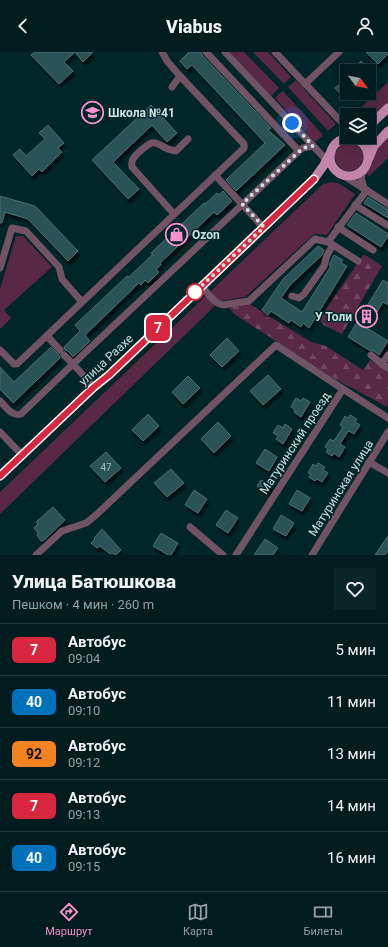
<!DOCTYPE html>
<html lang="ru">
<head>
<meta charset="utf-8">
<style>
	body { margin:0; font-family:Roboto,sans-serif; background:#0a2527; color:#f1f3f6; height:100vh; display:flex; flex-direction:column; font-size:15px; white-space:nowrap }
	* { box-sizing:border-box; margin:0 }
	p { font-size:13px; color:#95a1a4 }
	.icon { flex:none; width:22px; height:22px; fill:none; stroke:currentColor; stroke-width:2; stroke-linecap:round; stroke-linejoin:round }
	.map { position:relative; height:503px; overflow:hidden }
	.drawer { display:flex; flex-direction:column; background:#001c1e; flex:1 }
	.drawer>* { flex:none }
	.badge { padding:0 8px; border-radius:6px; font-size:14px; line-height:26px }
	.needle { width:26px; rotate:122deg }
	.controls { position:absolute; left:340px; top:12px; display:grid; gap:8px }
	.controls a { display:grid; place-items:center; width:36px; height:36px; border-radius:0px; background:#001c1e; box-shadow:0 2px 10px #0003,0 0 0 1px #223a3c; font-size:20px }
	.you { position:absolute; width:20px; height:20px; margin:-10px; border:3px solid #fff; border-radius:50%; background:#1a73e8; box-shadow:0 0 0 6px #1a73e833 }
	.map>.badge { position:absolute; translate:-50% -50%; box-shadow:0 0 0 2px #fff }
	.round { display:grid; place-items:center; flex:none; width:42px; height:42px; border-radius:0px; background:#0a2527 }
	.head { display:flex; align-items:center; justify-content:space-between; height:68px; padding:0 12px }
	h1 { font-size:19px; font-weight:800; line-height:30px }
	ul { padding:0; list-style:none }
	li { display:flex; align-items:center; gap:12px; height:52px; padding:0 12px; border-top:1px solid #223a3c }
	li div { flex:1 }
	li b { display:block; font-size:15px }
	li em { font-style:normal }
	li .badge { min-width:44px; font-weight:700; text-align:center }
	header { display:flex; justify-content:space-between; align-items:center; height:52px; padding:0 12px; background:#001c1e; font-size:18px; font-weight:800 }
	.menu { display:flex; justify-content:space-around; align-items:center; height:56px; border-top:1px solid #223a3c; background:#001c1e; font-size:11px; color:#95a1a4 }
	.menu a { display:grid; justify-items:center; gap:2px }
	.menu .current { color:#f790cd }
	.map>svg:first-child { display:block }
	.grass { fill:#582845 }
	.forest { fill:url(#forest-firs) }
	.building { fill:#2c5254; stroke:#496f71; filter:url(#shadow) }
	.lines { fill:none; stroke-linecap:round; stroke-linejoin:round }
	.minor { stroke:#715363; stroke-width:7 }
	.major { stroke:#c285a7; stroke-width:9 }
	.line-casing { stroke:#fff; stroke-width:9 }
	.line { stroke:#d7263d; stroke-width:6 }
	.walk { stroke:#cbe0e0; stroke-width:4; stroke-dasharray:0 7.2 }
	.stop-dot { fill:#fff; stroke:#d7263d; stroke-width:2 }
	.labels { text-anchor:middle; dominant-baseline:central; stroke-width:3; stroke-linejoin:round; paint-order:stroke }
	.number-label { font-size:10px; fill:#a3bcbd }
	.poi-label { font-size:12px; font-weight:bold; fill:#cbe0e0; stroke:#002628; text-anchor:start }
	.street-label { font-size:12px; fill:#cbe0e0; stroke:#002628 }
</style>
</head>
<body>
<header><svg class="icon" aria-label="back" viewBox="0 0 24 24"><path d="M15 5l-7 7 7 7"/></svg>Viabus<svg class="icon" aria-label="person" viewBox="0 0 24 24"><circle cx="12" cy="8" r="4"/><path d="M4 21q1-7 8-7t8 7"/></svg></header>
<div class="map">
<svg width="388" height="503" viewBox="0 0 388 503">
	<defs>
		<pattern id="forest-firs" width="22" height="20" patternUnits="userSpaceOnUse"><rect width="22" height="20" fill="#582845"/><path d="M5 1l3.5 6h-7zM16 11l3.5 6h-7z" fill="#6f4760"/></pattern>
		<filter id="shadow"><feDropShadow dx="2" dy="4" stdDeviation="1" flood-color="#0009"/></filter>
	</defs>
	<rect width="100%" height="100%" fill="#002628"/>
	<!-- grass -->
	<g class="grass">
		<polygon points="230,0 244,0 279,36 271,44"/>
		<polygon points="253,0 268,0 291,25 284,32"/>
		<polygon points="296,28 336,72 328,79 288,35"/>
		<polygon points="388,30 388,58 369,75 369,63 353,63"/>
		<polygon points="283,39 323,83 315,90 275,46"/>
		<polygon points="388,79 388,106 369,124 363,119 367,113 372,98"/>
		<circle cx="349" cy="105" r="14"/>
		<polygon points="331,130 338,131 355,142 327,183 314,182 245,245 220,249 0,462 0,440 323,132"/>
		<polygon points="16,184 23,184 52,215 4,258 11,266 0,277 0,237"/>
	</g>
	<!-- forest -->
	<g class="forest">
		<polygon points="364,202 382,214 342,282 323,273 319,267"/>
		<polygon points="248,251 311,290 326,294 363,318 370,308 388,320 388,353 387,355 330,324 234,262 229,256"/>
	</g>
	<!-- building -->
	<g class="building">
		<polygon points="35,0 93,0 83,10 75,0 64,10 73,19 59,32 31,3"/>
		<polygon points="189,0 201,0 202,3 271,76 268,78 285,93 236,139 226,128 265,91 192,13 187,17 180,9"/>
		<polygon points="366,0 388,0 388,2 378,12"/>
		<polygon points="361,9 372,19 351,19"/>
		<polygon points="347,26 347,40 342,44 335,36"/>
		<polygon points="151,53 177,81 167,90 152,73 113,110 139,137 128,147 92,108"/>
		<polygon points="48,73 64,91 58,96 62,100 42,120 39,117 32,124 13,103 20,97 26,104 45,87 39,81"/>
		<polygon points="223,139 232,149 217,163 214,160 160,211 161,213 156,217 159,220 148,231 145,228 141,233 139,231 85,283 90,289 73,305 68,299 65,298 64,295 80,279 75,273 127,224 129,225 153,202 151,201 204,151 205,152 217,141 219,143"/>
		<polygon points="0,144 35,154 78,199 68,209 28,167 5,160 2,171 0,171"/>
		<polygon points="368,145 388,158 388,166 364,151"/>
		<polygon points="356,161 388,182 388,184 381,195 347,173"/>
		<polygon points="318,194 324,198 322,203 290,233 281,246 302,260 331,214 329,213 334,203 343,208 341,211 347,214 309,276 303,271 301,275 291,268 289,271 271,259 268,263 262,258 283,227"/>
		<polygon points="383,228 388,231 388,253 383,250 367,276 388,289 379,303 374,299 369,298 348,285"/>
		<polygon points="227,286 239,299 222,315 210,303"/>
		<polygon points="51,295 59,303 60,306 13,351 0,337 0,315 14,330"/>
		<polygon points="268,323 281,337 263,353 250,339"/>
		<polygon points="188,324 200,336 183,352 172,340"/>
		<polygon points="296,346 301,349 303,346 310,350 301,365 294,360 295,358 291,355"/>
		<polygon points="148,362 159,374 143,389 132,378"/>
		<polygon points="350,363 357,367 355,370 360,373 354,382 349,379 347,381 340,392 345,395 339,405 334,401 332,404 326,400 328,397 325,395 330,387 333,389 336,386 343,375 340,373 345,364 348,366"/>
		<polygon points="218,370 231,384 214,401 201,387"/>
		<polygon points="285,372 292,377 283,392 276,387 278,384 273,381 278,373 283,376"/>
		<polygon points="265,397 277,405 269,419 256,411"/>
		<polygon points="106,400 121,416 105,430 90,414"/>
		<polygon points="318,411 325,415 323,418 328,421 322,430 317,427 315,429 309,425 311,422 308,421 313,412 316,414"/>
		<polygon points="171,417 184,431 167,445 154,431"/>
		<polygon points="261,428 272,434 268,441 257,434"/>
		<polygon points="194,438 207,447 198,461 185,453"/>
		<polygon points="297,438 310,446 302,459 289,452"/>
		<polygon points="53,455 65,468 43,489 41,489 37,483 38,481 34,476 38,472 36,470"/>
		<polygon points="226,458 238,466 228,481 216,473"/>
		<polygon points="281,463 294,471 286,484 273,477"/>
		<polygon points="102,477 121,498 116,503 112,501 110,502 100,494 97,496 91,491 95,487 94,486"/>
		<polygon points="161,481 178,491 171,503 168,503 153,494"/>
		<polygon points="388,484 388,499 385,503 375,503"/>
		<polygon points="265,487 278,496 273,503 254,503"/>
	</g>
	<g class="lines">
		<!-- minor -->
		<g class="minor">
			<polyline points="162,0 167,9 180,24 172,35"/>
			<polyline points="206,0 299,99 303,96 313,94"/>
			<polyline points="225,0 333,115"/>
			<polyline points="275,0 347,76"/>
			<polyline points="305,32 339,0"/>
			<polyline points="357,85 362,90"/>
			<polyline points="341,122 388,152"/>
			<polyline points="215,123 263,175"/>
			<polyline points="364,136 361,125 365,116"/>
			<polyline points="355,153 387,173"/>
			<path d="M174,162L132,115C131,109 133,106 137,102C160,80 154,96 176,99L188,87"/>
			<polyline points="338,175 373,198"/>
			<polyline points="330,191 358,209"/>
			<polyline points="0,216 12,176 26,179 59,215 62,227 82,250"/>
			<path d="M202,234C208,242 213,250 223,253L249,249L315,187L328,190L367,138"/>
			<polyline points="292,244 299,246 304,242 324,214 327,203 333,193"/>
			<polyline points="47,284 60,298"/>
			<polyline points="0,298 14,312 17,312 244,96 244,92 180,24"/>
			<polyline points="64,303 73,312 299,99"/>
			<polyline points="371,303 382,312"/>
			<polyline points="388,303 382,312 388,316"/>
			<path d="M0,349C6,355 12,365 21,362L73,312L94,335"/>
			<polyline points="0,380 22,403"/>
			<polyline points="369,410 388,421"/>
			<polyline points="190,475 223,503"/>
			<polyline points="36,503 62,479 86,471 96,463 276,293 343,337"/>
			<polyline points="236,503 343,337 388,366"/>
			<polyline points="312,503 388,380"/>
		</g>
		<!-- major -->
		<g class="major">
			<polyline points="369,74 388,56"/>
			<circle cx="349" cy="105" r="19"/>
			<polyline points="369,106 374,94 388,79"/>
			<polyline points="0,424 94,335 109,323 314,127 324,113 331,100"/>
		</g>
	</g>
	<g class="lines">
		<defs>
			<polyline id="line" points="0,424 94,335 109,323 314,127"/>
		</defs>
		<!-- line casing -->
		<use href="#line" class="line-casing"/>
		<!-- line -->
		<use href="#line" class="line"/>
		<!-- walk -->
		<polyline class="walk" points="195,240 191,244 264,175 242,152 303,96 313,94 292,71"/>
	</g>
	<!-- icons -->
	<defs>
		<symbol id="school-ring" viewBox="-11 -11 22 22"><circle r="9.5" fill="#002628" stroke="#f790cd" stroke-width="1.5"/><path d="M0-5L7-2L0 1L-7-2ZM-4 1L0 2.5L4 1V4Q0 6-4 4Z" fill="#f790cd"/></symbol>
		<symbol id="shop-ring" viewBox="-11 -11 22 22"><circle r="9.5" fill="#002628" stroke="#f790cd" stroke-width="1.5"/><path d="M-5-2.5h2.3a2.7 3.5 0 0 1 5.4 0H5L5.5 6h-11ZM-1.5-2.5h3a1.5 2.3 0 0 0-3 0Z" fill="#f790cd"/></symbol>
		<symbol id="building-ring" viewBox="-11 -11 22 22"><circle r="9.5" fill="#002628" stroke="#f790cd" stroke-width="1.5"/><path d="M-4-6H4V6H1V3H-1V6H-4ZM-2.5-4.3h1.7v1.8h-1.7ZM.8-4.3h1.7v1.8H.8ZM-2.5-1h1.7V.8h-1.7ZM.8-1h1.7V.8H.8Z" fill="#f790cd"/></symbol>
	</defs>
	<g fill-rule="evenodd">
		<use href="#school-ring" x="80" y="48" width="25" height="25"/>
		<use href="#shop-ring" x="164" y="170" width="25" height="25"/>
		<use href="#building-ring" x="354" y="252" width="25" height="25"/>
	</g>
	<!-- markers -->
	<circle class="stop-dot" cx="195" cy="240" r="8"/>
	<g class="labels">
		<!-- number labels -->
		<g class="number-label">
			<text x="106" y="415">47</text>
		</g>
		<!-- poi labels -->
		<g class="poi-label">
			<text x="108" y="61">Школа №41</text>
			<text x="192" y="183">Ozon</text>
			<text x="352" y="265" text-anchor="end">У Толи</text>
		</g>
		<!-- street labels -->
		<g class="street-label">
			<text transform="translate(106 308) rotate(-43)">улица Раахе</text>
			<text transform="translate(295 391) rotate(-57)">Матуринский проезд</text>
			<text transform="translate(341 436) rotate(-58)">Матуринская улица</text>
		</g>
	</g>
</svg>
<div class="controls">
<a><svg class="needle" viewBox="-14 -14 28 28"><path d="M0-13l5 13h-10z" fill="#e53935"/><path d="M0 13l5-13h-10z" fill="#95a1a4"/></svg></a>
<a><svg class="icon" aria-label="layers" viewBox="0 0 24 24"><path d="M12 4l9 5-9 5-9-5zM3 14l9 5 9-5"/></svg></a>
</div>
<div class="you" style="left:292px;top:71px"></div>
<b class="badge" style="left:158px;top:276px;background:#d7263d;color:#fff">7</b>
</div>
<section class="drawer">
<div class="head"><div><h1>Улица Батюшкова</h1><p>Пешком · 4 мин · 260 m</p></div><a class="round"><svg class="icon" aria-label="heart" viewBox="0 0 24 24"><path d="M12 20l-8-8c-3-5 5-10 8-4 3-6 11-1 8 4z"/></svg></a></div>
<ul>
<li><span class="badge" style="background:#d7263d;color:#fff">7</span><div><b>Автобус</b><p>09:04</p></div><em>5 мин</em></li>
<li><span class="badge" style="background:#0072bc;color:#fff">40</span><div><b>Автобус</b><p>09:10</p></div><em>11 мин</em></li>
<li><span class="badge" style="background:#f58220;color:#111">92</span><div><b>Автобус</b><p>09:12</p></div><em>13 мин</em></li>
<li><span class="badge" style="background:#d7263d;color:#fff">7</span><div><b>Автобус</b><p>09:13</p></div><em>14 мин</em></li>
<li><span class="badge" style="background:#0072bc;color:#fff">40</span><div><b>Автобус</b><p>09:15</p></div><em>16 мин</em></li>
</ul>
</section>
<nav class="menu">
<a class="current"><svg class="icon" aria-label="directions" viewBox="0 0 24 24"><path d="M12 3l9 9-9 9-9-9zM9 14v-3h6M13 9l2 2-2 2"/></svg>Маршрут</a>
<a><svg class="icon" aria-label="map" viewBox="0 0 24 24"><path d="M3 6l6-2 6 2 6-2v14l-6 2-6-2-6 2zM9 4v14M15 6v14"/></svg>Карта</a>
<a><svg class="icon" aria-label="tickets" viewBox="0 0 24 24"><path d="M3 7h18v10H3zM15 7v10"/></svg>Билеты</a>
</nav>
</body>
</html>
